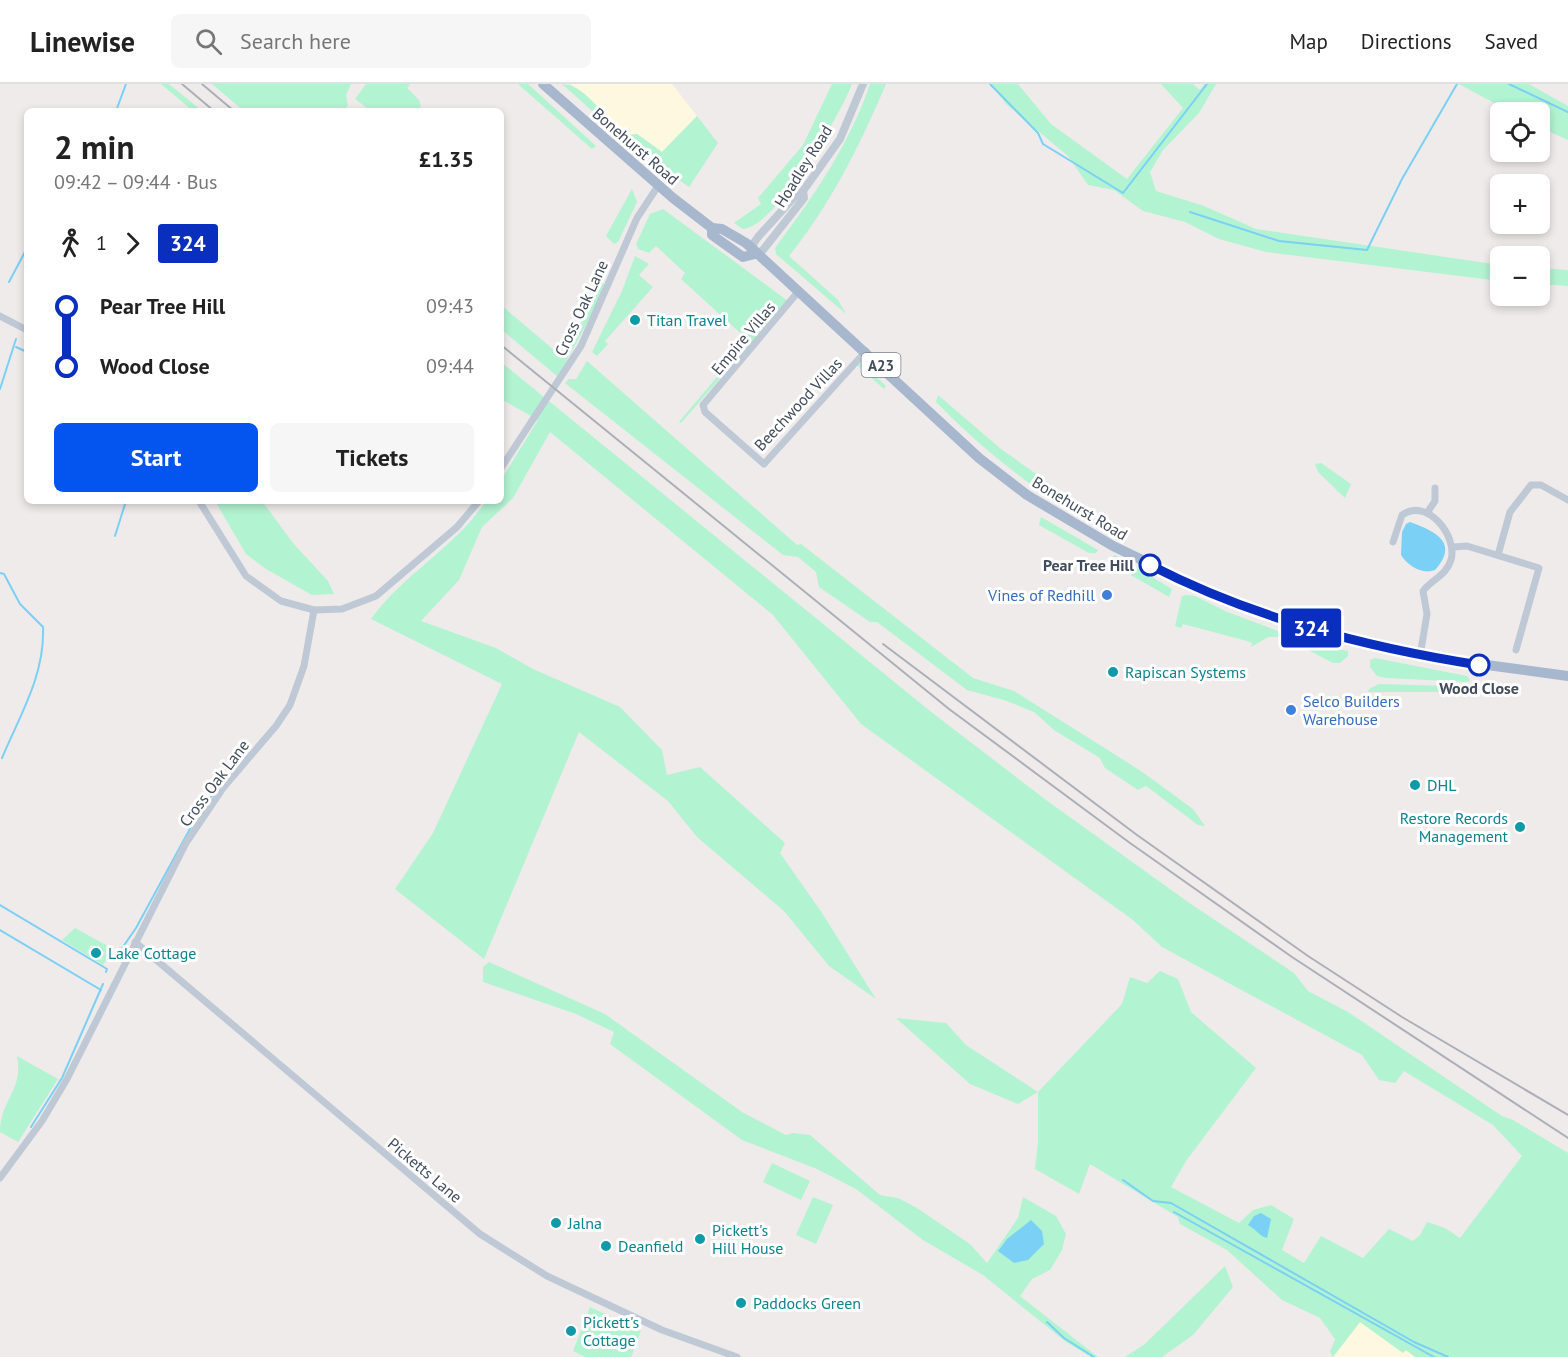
<!DOCTYPE html>
<html lang="en">
<head>
<meta charset="utf-8">
<style>
	body { margin:0; font-family:"PT Sans",sans-serif; background:#f6f6f6; color:#222; height:100vh; display:flex; flex-direction:column; font-size:22px; white-space:nowrap }
	* { box-sizing:border-box; margin:0 }
	p { font-size:20px; color:#767676 }
	.icon { flex:none; width:33px; height:33px; fill:none; stroke:currentColor; stroke-width:2; stroke-linecap:round; stroke-linejoin:round }
	.map { position:relative; flex:1; overflow:hidden }
	.side { position:absolute; left:24px; top:24px; width:480px; height:396px; display:flex; flex-direction:column; background:#fff; border-radius:9px; box-shadow:0 3px 9px #0003 }
	.side>* { flex:none }
	.badge { padding:0 12px; border-radius:4px; font-size:21px; line-height:39px }
	.fabs { position:absolute; left:1490px; top:18px; display:grid; gap:12px }
	.fabs a { display:grid; place-items:center; width:60px; height:60px; border-radius:9px; background:#fff; box-shadow:0 3px 9px #0003; font-size:30px }
	.map>.badge { position:absolute; translate:-50% -50%; box-shadow:0 0 0 3px #fff }
	.legs { display:flex; align-items:center; gap:9px; height:66px; padding:0 30px; font-size:20px }
	.legs p { margin-inline-start:auto }
	.headline { display:flex; align-items:center; justify-content:space-between; height:102px; padding:0 30px }
	h1 { font-size:33px; font-weight:700; line-height:45px }
	.primary-button { display:flex; gap:12px; margin-top:auto; padding:12px 30px }
	.primary-button a { flex:1; height:69px; border-radius:9px; background:#0455ef; color:#fff; font-size:24px; font-weight:700; line-height:69px; text-align:center }
	.primary-button a+a { background:#f6f6f6; color:#222 }
	ul { padding:0 30px; list-style:none }
	li { display:flex; align-items:center; gap:21px; height:60px; font-size:22px }
	li i { display:grid; place-items:center; width:9px; height:100%; margin:0 8px; background:currentColor }
	li i::after { content:''; width:15px; height:15px; margin:-8px; border:4px solid; border-radius:50%; background:#fff }
	li p { margin-inline-start:auto }
	li:first-child i { background:linear-gradient(#0000 50%,currentColor 0) }
	li:last-child i { background:linear-gradient(currentColor 50%,#0000 0) }
	header { display:flex; align-items:center; gap:36px; box-sizing:border-box; height:84px; padding:0 30px; background:#fff; border-bottom:2px solid #e0e0e0 }
	header strong { font-size:28px }
	nav { display:flex; gap:33px; margin-inline-start:auto; font-size:21px }
	.search { width:420px; height:54px; background:#f6f6f6; display:flex; align-items:center; gap:15px; box-sizing:border-box; padding:0 21px; border-radius:9px; color:#767676; font-size:22px }
	.map>svg:first-child { display:block }
	.commercial { fill:#fef8e0 }
	.green { fill:#b2f3d1; fill-rule:evenodd }
	.water { fill:#7ad0f5 }
	.lines { fill:none; stroke-linecap:round; stroke-linejoin:round }
	.stream { stroke:#7ad0f5; stroke-width:2 }
	.minor { stroke:#bfc9d5; stroke-width:7 }
	.tertiary { stroke:#bfc9d5; stroke-width:8 }
	.primary { stroke:#a7b7ce; stroke-width:10 }
	.rail { stroke:#acafb7; stroke-width:2 }
	.line-1-casing { stroke:#fff; stroke-width:14 }
	.line-1 { stroke:#0a2ebe; stroke-width:9 }
	.culture-dot { fill:#0f9aa8; stroke:#fff; stroke-width:2 }
	.stop-1-dot { fill:#fff; stroke:#0a2ebe; stroke-width:3 }
	.shop-dot { fill:#3f7fe0; stroke:#fff; stroke-width:2 }
	.labels { text-anchor:middle; dominant-baseline:central; stroke-width:6; stroke-linejoin:round; paint-order:stroke }
	.shield { fill:#fff; stroke:#7b828c; stroke-width:1.5 }
	.shield-label { font-size:15px; font-weight:bold; fill:#424c5b }
	.street-label { font-size:16px; fill:#424c5b; stroke:#fff }
	.culture-label { font-size:16px; fill:#0d838f; stroke:#fff; text-anchor:start }
	.stop-label { font-size:16px; font-weight:bold; fill:#424c5b; stroke:#fff; text-anchor:end }
	.shop-label { font-size:16px; fill:#366cbe; stroke:#fff; text-anchor:end }
</style>
</head>
<body>
<header>
<strong>Linewise</strong>
<div class="search"><svg class="icon" aria-label="search" viewBox="0 0 24 24"><circle cx="10" cy="10" r="6"/><path d="M15 15l6 6"/></svg>Search here</div>
<nav><a>Map</a><a>Directions</a><a>Saved</a></nav>
</header>
<div class="map">
<svg width="1568" height="1273" viewBox="0 0 1568 1273">
	<rect width="100%" height="100%" fill="#efebeb"/>
	<!-- commercial -->
	<g class="commercial">
		<polygon points="571,0 672,0 697,32 662,68 637,50 628,51"/>
		<polygon points="1360,1238 1403,1269 1406,1266 1415,1273 1333,1273"/>
	</g>
	<!-- green -->
	<g class="green">
		<polygon points="161,0 169,0 202,27 193,27"/>
		<polygon points="212,0 351,0 346,11 348,21 343,27 244,27"/>
		<polygon points="366,0 410,0 407,4 419,16 421,22 418,27 371,27 355,15"/>
		<polygon points="518,0 528,0 596,62 592,65"/>
		<path d="M562,0C578,0 591,16 603,28L599,33Z"/>
		<path d="M832,0H852C840,31 777,142 743,145L734,139L761,120L758,114L803,61Z"/>
		<path d="M870,0H886C860,61 831,120 789,172L838,216L846,230L776,170L775,164C812,115 850,60 870,0Z"/>
		<polygon points="991,0 1018,0 1051,40 1127,95 1183,24 1161,0 1193,0 1200,6 1204,0 1216,0 1199,29 1163,66 1150,88 1156,107 1204,122 1256,145 1500,181 1500,197 1266,168 1219,155 1185,138 1143,127 1114,106 1088,101 1068,72 1006,20"/>
		<polygon points="1459,0 1529,0 1568,22 1568,56 1539,43 1539,28 1511,28"/>
		<polygon points="697,32 718,59 689,103 678,95 676,97 609,42 611,37 627,51 637,50 662,68"/>
		<polygon points="632,105 637,118 618,158 614,160 606,152"/>
		<polygon points="663,125 788,217 681,339 679,338 748,256 681,195 685,189 656,162 649,169 638,165 636,160 650,130"/>
		<polygon points="635,172 649,180 639,191 653,203 605,257 608,260 597,272 592,268 622,207"/>
		<polygon points="1539,184 1568,186 1568,202 1539,200"/>
		<polygon points="599,193 604,200 601,213 558,293 501,245 501,221 561,272 583,236"/>
		<polygon points="587,277 797,461 801,460 973,594 1014,607 1141,687 1193,725 1205,742 1198,741 1146,702 1138,706 1105,684 1100,674 1054,646 1034,628 1007,617 967,606 877,538 870,538 819,503 816,488 798,473 783,471 565,299 569,295 576,295"/>
		<path d="M501,278L930,627L1046,716L1188,818L1294,889L1308,907L1348,928L1502,1032L1513,1036L1568,1069V1273H1415L1406,1266L1403,1269L1360,1238L1333,1273L1330,1268L1335,1255L1320,1234L1282,1216L1227,1166L1180,1140L1178,1133L1090,1080L1079,1110L1035,1085L1038,1058V1008L1018,1020L970,1000L896,934L946,939L966,961L1038,1008L1122,920L1130,893L1147,899L1160,887L1178,895L1191,928L1256,984L1186,1077L1171,1103L1239,1139L1253,1126L1271,1121L1294,1135L1282,1166L1304,1179L1321,1152L1363,1174L1389,1145L1413,1157L1420,1151L1427,1138L1445,1144L1460,1154L1522,1072L1493,1041L1404,987L1395,999L1379,996L1362,971L1162,863L1133,836L861,640L773,531L550,348L513,414L482,443L459,496L421,537L496,564L533,585L620,623L662,666L667,691L700,683L785,759L780,769L822,829L876,915L829,882L784,827L697,753L668,717L579,648L484,875L395,805L433,749L502,600L371,535C403,490 455,464 486,417H501V396L538,336L501,315Z"/>
		<polygon points="861,278 886,302 884,305 857,281"/>
		<path d="M938,311L1001,365L1094,431L1089,438C1032,405 982,365 936,318Z"/>
		<polygon points="1321,379 1351,400 1345,414 1318,388 1315,380"/>
		<polygon points="215,417 262,417 293,459 328,497 334,510 312,511 266,485 246,470"/>
		<polygon points="1041,433 1098,466 1096,469 1089,469 1039,441"/>
		<polygon points="1115,471 1172,505 1169,513 1131,491 1131,486 1111,474"/>
		<polygon points="1186,511 1195,512 1225,527 1312,560 1348,567 1348,572 1340,579 1333,579 1283,553 1268,553 1251,563 1252,559 1247,557 1183,540 1181,544 1175,542 1182,512"/>
		<polygon points="1375,574 1467,592 1470,596 1467,598 1386,594 1377,592 1370,583 1370,576"/>
		<polygon points="1379,600 1450,602 1475,608 1368,608 1369,605"/>
		<path d="M75,844L113,865L103,881L62,856ZM91,861L105,868L101,876L87,869Z"/>
		<polygon points="489,878 605,930 742,1028 786,1051 793,1049 810,1051 880,1111 898,1114 917,1124 970,1160 987,1179 1018,1134 1023,1113 1056,1132 1066,1150 1062,1166 1050,1186 1032,1195 1020,1212 1098,1273 1091,1273 1066,1258 983,1191 923,1156 856,1105 817,1085 742,1056 610,960 614,948 576,930 483,898 483,883"/>
		<path d="M17,972L58,995L18,1058L0,1048C0,1016 24,1006 17,972Z"/>
		<polygon points="772,1079 810,1097 801,1116 763,1098"/>
		<polygon points="813,1113 833,1121 816,1160 796,1151"/>
		<polygon points="1225,1182 1233,1203 1193,1251 1162,1273 1125,1273 1145,1260"/>
		<polygon points="590,1223 641,1247 631,1273 585,1273 573,1267"/>
	</g>
	<!-- water -->
	<g class="water">
		<path d="M1410,438C1434,447 1460,458 1435,486C1422,491 1408,482 1401,471L1402,448L1406,440Z"/>
		<path d="M1261,1129L1271,1135L1267,1154C1259,1152 1256,1145 1248,1141L1254,1132Z"/>
		<polygon points="1031,1136 1042,1147 1044,1160 1028,1176 1014,1179 998,1167 1007,1155"/>
	</g>
	<g class="lines">
		<!-- stream -->
		<g class="stream">
			<polyline points="990,0 1038,49 1043,60 1123,109 1207,0"/>
			<polyline points="1509,0 1568,28"/>
			<polyline points="116,27 126,0"/>
			<polyline points="1190,128 1279,157 1367,166 1402,95 1457,0"/>
			<polyline points="9,198 27,164"/>
			<polyline points="16,263 27,268"/>
			<polyline points="0,305 16,255"/>
			<polyline points="115,452 126,417"/>
			<path d="M0,489L4,490L20,520L43,543C45,591 20,631 2,674"/>
			<polyline points="0,821 107,885 106,888"/>
			<polyline points="0,846 101,906"/>
			<polyline points="116,873 136,844 198,730 228,690"/>
			<polyline points="31,1043 62,994 103,900"/>
			<polyline points="1123,1096 1153,1117 1171,1119 1414,1258 1448,1273"/>
			<polyline points="1174,1128 1434,1273"/>
			<polyline points="1047,1238 1064,1254 1094,1273"/>
		</g>
		<!-- minor -->
		<g class="minor">
			<polyline points="798,208 703,321 705,328 764,380 866,267"/>
			<polyline points="0,232 27,246"/>
			<polyline points="501,384 581,262 637,134 658,102"/>
			<polyline points="199,417 246,492 281,517 314,526 342,525 376,512 457,443 479,417"/>
			<polyline points="1427,429 1435,417 1435,404"/>
			<path d="M1393,458L1402,431C1427,413 1458,452 1451,476C1446,492 1432,495 1423,507L1427,530L1420,572"/>
			<polyline points="1453,463 1467,462 1539,484 1516,566"/>
			<polyline points="1498,471 1510,428 1531,401 1541,401 1568,416"/>
			<polyline points="135,858 480,1150 547,1192 662,1246 737,1273"/>
			<polyline points="0,1094 42,1037 67,995 186,759 223,704 276,642 290,621 304,582 314,526"/>
		</g>
		<!-- tertiary -->
		<polyline class="tertiary" points="803,107 798,109 758,153 753,160 755,170 763,166 804,114 803,107 840,55 863,0"/>
		<!-- primary -->
		<g class="primary">
			<polyline points="543,0 673,114 712,144 722,145 746,159 979,374 1027,411 1113,462 1232,519 1360,559 1420,572 1568,592"/>
			<polyline points="712,144 712,151 743,173 755,170"/>
		</g>
		<!-- rail -->
		<g class="rail">
			<polyline points="182,0 214,27"/>
			<polyline points="202,0 234,27"/>
			<polyline points="501,261 949,625 1130,759 1292,873 1568,1054"/>
			<polyline points="883,560 1137,751 1308,872 1402,933 1568,1031"/>
		</g>
	</g>
	<g class="lines">
		<defs>
			<path id="line-1" d="M1150,481C1253,534 1365,563 1479,581"/>
		</defs>
		<!-- line-1 casing -->
		<use href="#line-1" class="line-1-casing"/>
		<!-- line-1 -->
		<use href="#line-1" class="line-1"/>
	</g>
	<!-- markers -->
	<g class="culture-dot">
		<circle cx="635" cy="236" r="6"/>
		<circle cx="1113" cy="588" r="6"/>
		<circle cx="1415" cy="701" r="6"/>
		<circle cx="1520" cy="743" r="6"/>
		<circle cx="96" cy="869" r="6"/>
		<circle cx="556" cy="1139" r="6"/>
		<circle cx="700" cy="1155" r="6"/>
		<circle cx="606" cy="1162" r="6"/>
		<circle cx="741" cy="1219" r="6"/>
		<circle cx="571" cy="1247" r="6"/>
	</g>
	<g class="stop-1-dot">
		<circle cx="1150" cy="481" r="10"/>
		<circle cx="1479" cy="581" r="10"/>
	</g>
	<g class="shop-dot">
		<circle cx="1107" cy="511" r="6"/>
		<circle cx="1291" cy="626" r="6"/>
	</g>
	<g class="labels">
		<!-- shield labels -->
		<rect class="shield" x="861.5" y="269" width="39" height="24" rx="4.5"/>
		<g class="shield-label">
			<text x="881" y="281">A23</text>
		</g>
		<!-- street labels -->
		<g class="street-label">
			<text transform="translate(636 62) rotate(41)">Bonehurst Road</text>
			<text transform="translate(803 82) rotate(-58)">Hoadley Road</text>
			<text transform="translate(581 224) rotate(-65)">Cross Oak Lane</text>
			<text transform="translate(743 254) rotate(-50)">Empire Villas</text>
			<text transform="translate(798 320) rotate(-47)">Beechwood Villas</text>
			<text transform="translate(1080 424) rotate(31)">Bonehurst Road</text>
			<text transform="translate(214 699) rotate(-53)">Cross Oak Lane</text>
			<text transform="translate(425 1086) rotate(40)">Picketts Lane</text>
		</g>
		<!-- culture labels -->
		<g class="culture-label">
			<text x="647" y="236">Titan Travel</text>
			<text x="1125" y="588">Rapiscan Systems</text>
			<text x="1427" y="701">DHL</text>
			<text x="1508" y="734" text-anchor="end">Restore Records<tspan x="1508" dy="18">Management</tspan></text>
			<text x="108" y="869">Lake Cottage</text>
			<text x="568" y="1139">Jalna</text>
			<text x="712" y="1146">Pickett's<tspan x="712" dy="18">Hill House</tspan></text>
			<text x="618" y="1162">Deanfield</text>
			<text x="753" y="1219">Paddocks Green</text>
			<text x="583" y="1238">Pickett's<tspan x="583" dy="18">Cottage</tspan></text>
		</g>
		<!-- stop labels -->
		<g class="stop-label">
			<text x="1134" y="481">Pear Tree Hill</text>
			<text x="1479" y="604" text-anchor="middle">Wood Close</text>
		</g>
		<!-- shop labels -->
		<g class="shop-label">
			<text x="1095" y="511">Vines of Redhill</text>
			<text x="1303" y="617" text-anchor="start">Selco Builders<tspan x="1303" dy="18">Warehouse</tspan></text>
		</g>
	</g>
</svg>
<div class="fabs">
<a><svg class="icon" aria-label="locate" viewBox="0 0 24 24"><circle cx="12" cy="12" r="6"/><path d="M12 2v4M12 18v4M2 12h4M18 12h4"/></svg></a>
<a>+</a>
<a>−</a>
</div>
<b class="badge" style="left:1311px;top:544px;background:#0a2ebe;color:#fff">324</b>
<section class="side">
<div class="headline"><div><h1>2 min</h1><p>09:42 – 09:44 · Bus</p></div><b>£1.35</b></div>
<div class="legs"><svg class="icon" aria-label="walk" viewBox="0 0 24 24"><circle cx="13" cy="4" r="2"/><path d="M13 8l-2 6 4 7M11 14l-3 7M7 12l3-4h3l4 4"/></svg>1<svg class="icon" aria-label="forward" viewBox="0 0 24 24"><path d="M9 5l7 7-7 7"/></svg><b class="badge" style="background:#0a2ebe;color:#fff">324</b></div>
<ul>
<li><i style="color:#0a2ebe"></i><b>Pear Tree Hill</b><p>09:43</p></li>
<li><i style="color:#0a2ebe"></i><b>Wood Close</b><p>09:44</p></li>
</ul>
<div class="primary-button"><a>Start</a><a>Tickets</a></div>
</section>
</div>
</body>
</html>
